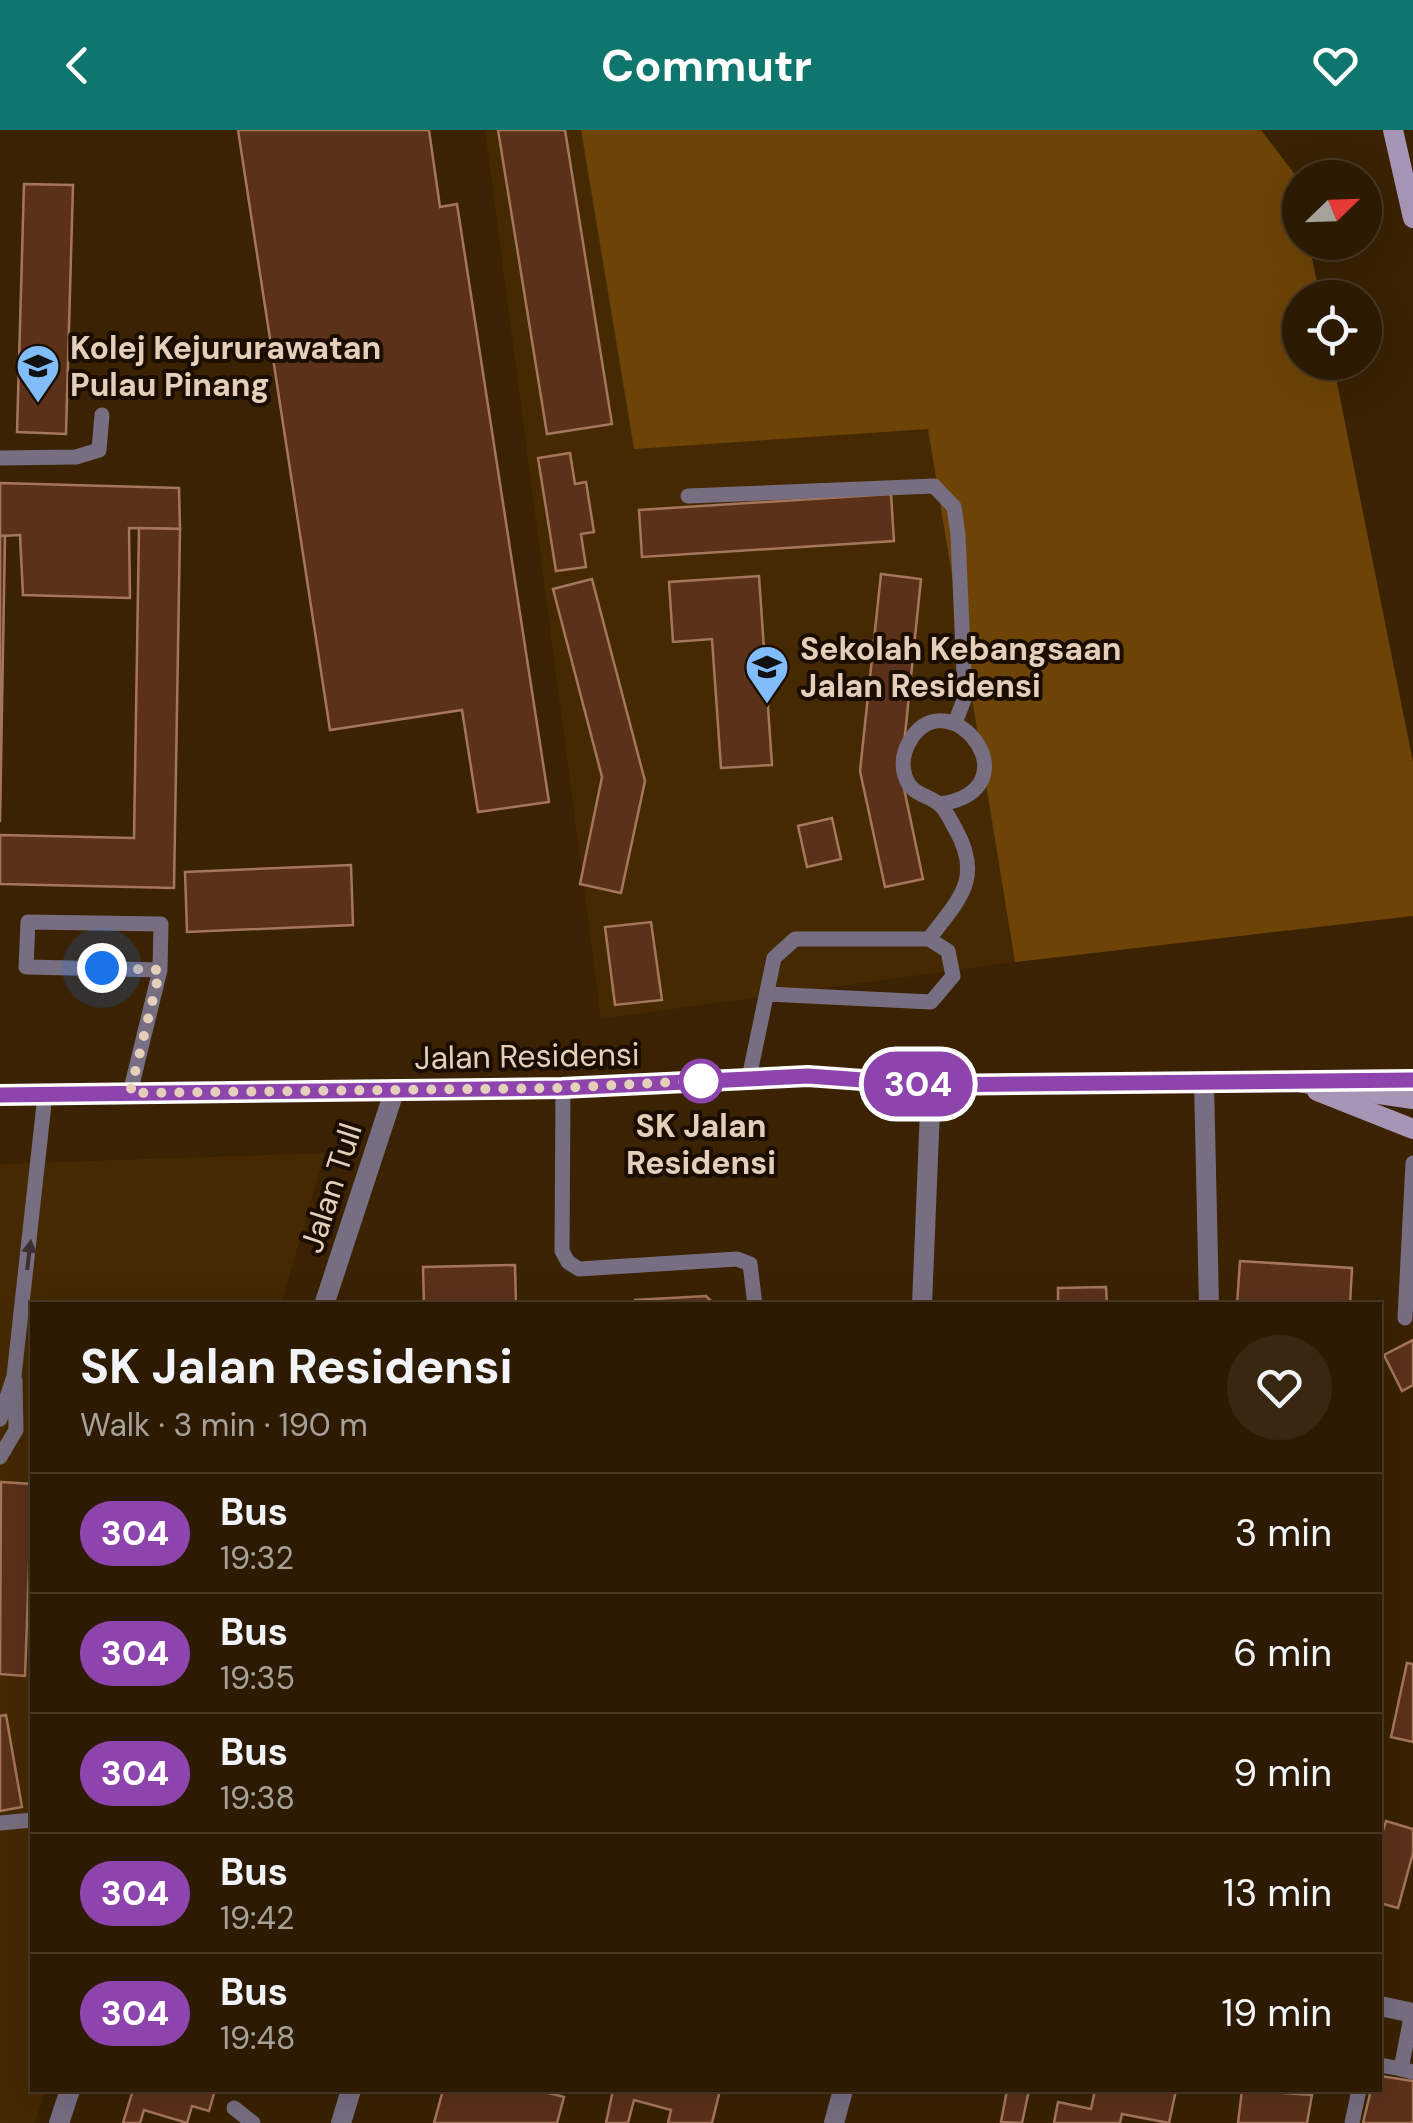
<!DOCTYPE html>
<html lang="en">
<head>
<meta charset="utf-8">
<style>
	body { margin:0; font-family:"DM Sans",sans-serif; background:#382711; color:#f1f3f6; height:100vh; display:flex; flex-direction:column; font-size:38px; white-space:nowrap }
	* { box-sizing:border-box; margin:0 }
	p { font-size:32px; color:#a6a199 }
	.icon { flex:none; width:55px; height:55px; fill:none; stroke:currentColor; stroke-width:2; stroke-linecap:round; stroke-linejoin:round }
	.map { position:relative; flex:1; overflow:hidden }
	.drawer { position:absolute; left:30px; top:1172px; width:1352px; height:790px; display:flex; flex-direction:column; background:#2c1a02; border-radius:0px; box-shadow:0 10px 40px #0002,0 0 0 2px #483824 }
	.drawer>* { flex:none }
	.badge { padding:0 20px; border-radius:32px; font-size:35px; line-height:65px }
	.needle { width:65px; rotate:67deg }
	.fabs { position:absolute; left:1282px; top:30px; display:grid; gap:20px }
	.fabs a { display:grid; place-items:center; width:100px; height:100px; border-radius:50%; background:#2c1a02; box-shadow:0 10px 40px #0002,0 0 0 2px #483824; font-size:50px }
	.you { position:absolute; width:50px; height:50px; margin:-25px; border:8px solid #fff; border-radius:50%; background:#1a73e8; box-shadow:0 0 0 15px #1a73e833 }
	.map>.badge { position:absolute; translate:-50% -50%; box-shadow:0 0 0 5px #fff }
	.round { display:grid; place-items:center; flex:none; width:105px; height:105px; border-radius:52px; background:#382711 }
	.summary { display:flex; align-items:center; justify-content:space-between; height:170px; padding:0 50px }
	h1 { font-size:48px; font-weight:700; line-height:75px }
	ul { padding:0; list-style:none }
	li { display:flex; align-items:center; gap:30px; height:120px; padding:0 50px; border-top:2px solid #483824 }
	li div { flex:1 }
	li b { display:block; font-size:38px }
	li em { font-style:normal }
	li .badge { min-width:110px; font-weight:700; text-align:center }
	header { display:flex; justify-content:space-between; align-items:center; height:130px; padding:0 50px; background:#0f766e; color:#fff; font-size:45px; font-weight:700 }
	.map>svg:first-child { display:block }
	.built { fill:#442902 }
	.grass { fill:#6e4406 }
	.building { fill:#5b3119; stroke:#a6765c; stroke-width:2.5 }
	.lines { fill:none; stroke-linecap:round; stroke-linejoin:round }
	.service { stroke:#786e81; stroke-width:15 }
	.minor { stroke:#786e81; stroke-width:20 }
	.secondary { stroke:#a695b4; stroke-width:20 }
	.oneway { fill:#3c302e }
	.line-casing { stroke:#fff; stroke-width:22 }
	.line { stroke:#8e44ad; stroke-width:15 }
	.walk { stroke:#e3cfba; stroke-width:10; stroke-dasharray:0 18 }
	.stop-dot { fill:#fff; stroke:#8e44ad; stroke-width:5 }
	.labels { text-anchor:middle; dominant-baseline:central; stroke-width:8; stroke-linejoin:round; paint-order:stroke }
	.poi-label { font-size:32px; font-weight:bold; fill:#e3cfba; stroke:#1b0e01; text-anchor:start }
	.street-label { font-size:32px; fill:#e3cfba; stroke:#1b0e01 }
	.stop-label { font-size:32px; font-weight:bold; fill:#e3cfba; stroke:#1b0e01 }
</style>
</head>
<body>
<header><svg class="icon" aria-label="back" viewBox="0 0 24 24"><path d="M15 5l-7 7 7 7"/></svg>Commutr<svg class="icon" aria-label="heart" viewBox="0 0 24 24"><path d="M12 20l-8-8c-3-5 5-10 8-4 3-6 11-1 8 4z"/></svg></header>
<div class="map">
<svg width="1413" height="1993" viewBox="0 0 1413 1993">
	<rect width="100%" height="100%" fill="#3a2203"/>
	<!-- built -->
	<g class="built">
		<polygon points="485,0 581,0 634,318 928,298 1015,832 601,889"/>
		<polygon points="325,1023 281,1175 32,1175 32,1960 45,1960 35,1993 0,1993 0,1034"/>
	</g>
	<!-- grass -->
	<polygon class="grass" points="581,0 1261,0 1296,46 1300,112 1309,113 1320,167 1300,168 1300,232 1333,233 1413,632 1413,786 1015,832 928,299 634,319"/>
	<!-- building -->
	<g class="building">
		<polygon points="238,0 429,0 440,77 457,74 549,672 478,682 462,580 330,600"/>
		<polygon points="498,0 565,0 612,294 547,304"/>
		<polygon points="24,54 73,55 66,304 17,302"/>
		<polygon points="570,323 575,354 586,352 594,402 581,404 586,437 556,441 538,328"/>
		<polygon points="0,353 179,358 180,399 129,398 130,468 23,465 20,405 0,406"/>
		<polygon points="891,364 894,411 642,427 639,380"/>
		<polygon points="139,398 180,399 174,758 0,754 0,705 134,708"/>
		<polygon points="0,406 5,406 0,692"/>
		<polygon points="881,444 921,449 901,644 923,749 885,757 860,641"/>
		<polygon points="759,446 772,635 721,638 712,509 673,512 669,452"/>
		<polygon points="592,449 645,651 621,763 580,754 602,647 553,459"/>
		<polygon points="832,688 841,729 807,737 798,696"/>
		<polygon points="351,735 353,795 187,802 185,742"/>
		<polygon points="651,792 662,870 615,875 605,797"/>
		<polygon points="1240,1131 1352,1138 1350,1175 1237,1175"/>
		<polygon points="515,1135 516,1175 424,1175 423,1137"/>
		<polygon points="1106,1157 1107,1175 1058,1175 1058,1158"/>
		<polygon points="706,1166 715,1175 635,1175 635,1170"/>
		<polygon points="1413,1210 1413,1255 1402,1261 1384,1225"/>
		<polygon points="1,1352 32,1354 25,1546 0,1544"/>
		<polygon points="1407,1533 1413,1534 1413,1612 1391,1607"/>
		<polygon points="6,1585 22,1677 0,1681 0,1586"/>
		<polygon points="1386,1691 1413,1699 1413,1723 1398,1778 1380,1773 1380,1711"/>
		<polygon points="1380,1946 1413,1951 1413,1993 1363,1993 1371,1960 1380,1960"/>
		<polygon points="133,1960 215,1960 209,1981 192,1976 187,1993 144,1980 140,1993 123,1993"/>
		<polygon points="443,1960 537,1960 564,1967 557,1993 434,1993"/>
		<polygon points="613,1960 720,1960 712,1993 668,1993 671,1980 634,1970 628,1993 606,1993"/>
		<polygon points="1007,1960 1029,1960 1022,1993 1001,1992"/>
		<polygon points="1095,1960 1176,1960 1169,1993 1122,1984 1120,1993 1054,1993 1058,1972 1091,1979"/>
		<polygon points="1242,1960 1312,1965 1307,1993 1238,1993"/>
	</g>
	<g class="lines">
		<!-- service -->
		<g class="service">
			<polyline points="0,328 76,327 99,320 102,285"/>
			<polyline points="688,366 934,356 954,377 958,405 965,567 955,593"/>
			<path d="M929,809C959,769 983,749 956,700C951,692 946,679 939,674C926,664 911,665 905,646C901,633 904,620 911,609C950,548 1037,658 941,674"/>
			<polyline points="749,948 774,828 795,809 929,809 948,821 953,846 931,872 767,864"/>
			<polyline points="563,958 562,1121 568,1132 579,1139 737,1129 750,1134 755,1175"/>
			<polyline points="130,963 160,840 161,794 28,792 26,837 160,840"/>
			<polyline points="1405,1188 1413,1033"/>
			<polyline points="0,1289 14,1246 45,965"/>
			<polyline points="0,1327 16,1300 15,1251"/>
			<polyline points="0,1693 32,1690"/>
			<polyline points="1412,1882 1401,1939 1413,1942"/>
			<polyline points="1380,1935 1401,1939"/>
			<polyline points="234,1978 253,1993"/>
			<polyline points="1352,1993 1359,1960"/>
		</g>
		<!-- minor -->
		<g class="minor">
			<polyline points="1204,952 1209,1175"/>
			<polyline points="324,1175 395,959"/>
			<polyline points="922,1175 931,955"/>
			<polyline points="1380,1876 1413,1883"/>
			<polyline points="59,1993 70,1960"/>
			<polyline points="341,1993 351,1960"/>
			<polyline points="834,1993 843,1960"/>
		</g>
		<!-- secondary -->
		<g class="secondary">
			<polyline points="1393,0 1413,88"/>
			<polyline points="1370,950 1413,950"/>
			<polyline points="1317,961 1413,999"/>
			<polyline points="0,965 563,958 809,946 931,955 1291,951 1413,969"/>
		</g>
	</g>
	<!-- one-way arrows -->
	<defs><path id="oneway-solid" d="M-6-.8H1V-3.2L6.5 0L1 3.2V.8H-6Z" transform="scale(2.5)"/></defs>
	<use class="oneway" href="#oneway-solid" transform="translate(29 1125) rotate(-83)"/>
	<g class="lines">
		<defs>
			<polyline id="line" points="0,965 562,958 808,946 931,955 1413,950"/>
		</defs>
		<!-- line casing -->
		<use href="#line" class="line-casing"/>
		<!-- line -->
		<use href="#line" class="line"/>
		<!-- walk -->
		<polyline class="walk" points="102,838 160,840 130,963 562,958 712,950 701,951"/>
	</g>
	<!-- icons -->
	<defs>
		<symbol id="university-pin" viewBox="-11 -11 22 30"><path d="M0 17L-7.5 6A9.5 9.5 0 1 1 7.5 6Z" fill="#80bdfa" stroke="#1b0e01"/><path d="M0-5L7-2L0 1L-7-2ZM-4 1L0 2.5L4 1V4Q0 6-4 4Z" fill="#111"/></symbol>
		<symbol id="school-pin" viewBox="-11 -11 22 30"><path d="M0 17L-7.5 6A9.5 9.5 0 1 1 7.5 6Z" fill="#80bdfa" stroke="#1b0e01"/><path d="M0-5L7-2L0 1L-7-2ZM-4 1L0 2.5L4 1V4Q0 6-4 4Z" fill="#111"/></symbol>
	</defs>
	<g fill-rule="evenodd">
		<use href="#university-pin" x="13" y="211" width="50" height="68"/>
		<use href="#school-pin" x="742" y="512" width="50" height="68"/>
	</g>
	<!-- markers -->
	<circle class="stop-dot" cx="701" cy="951" r="20"/>
	<g class="labels">
		<!-- poi labels -->
		<g class="poi-label">
			<text x="70" y="218">Kolej Kejururawatan<tspan x="70" dy="37">Pulau Pinang</tspan></text>
			<text x="800" y="519">Sekolah Kebangsaan<tspan x="800" dy="37">Jalan Residensi</tspan></text>
		</g>
		<!-- street labels -->
		<g class="street-label">
			<text transform="translate(527 926) rotate(-1)">Jalan Residensi</text>
			<text transform="translate(331 1058) rotate(-72)">Jalan Tull</text>
		</g>
		<!-- stop labels -->
		<g class="stop-label">
			<text x="701" y="996">SK Jalan<tspan x="701" dy="37">Residensi</tspan></text>
		</g>
	</g>
</svg>
<div class="fabs">
<a><svg class="needle" viewBox="-14 -14 28 28"><path d="M0-13l5 13h-10z" fill="#e53935"/><path d="M0 13l5-13h-10z" fill="#a6a199"/></svg></a>
<a><svg class="icon" aria-label="locate" viewBox="0 0 24 24"><circle cx="12" cy="12" r="6"/><path d="M12 2v4M12 18v4M2 12h4M18 12h4"/></svg></a>
</div>
<div class="you" style="left:102px;top:838px"></div>
<b class="badge" style="left:918px;top:954px;background:#8e44ad;color:#fff">304</b>
<section class="drawer">
<div class="summary"><div><h1>SK Jalan Residensi</h1><p>Walk · 3 min · 190 m</p></div><a class="round"><svg class="icon" aria-label="heart" viewBox="0 0 24 24"><path d="M12 20l-8-8c-3-5 5-10 8-4 3-6 11-1 8 4z"/></svg></a></div>
<ul>
<li><span class="badge" style="background:#8e44ad;color:#fff">304</span><div><b>Bus</b><p>19:32</p></div><em>3 min</em></li>
<li><span class="badge" style="background:#8e44ad;color:#fff">304</span><div><b>Bus</b><p>19:35</p></div><em>6 min</em></li>
<li><span class="badge" style="background:#8e44ad;color:#fff">304</span><div><b>Bus</b><p>19:38</p></div><em>9 min</em></li>
<li><span class="badge" style="background:#8e44ad;color:#fff">304</span><div><b>Bus</b><p>19:42</p></div><em>13 min</em></li>
<li><span class="badge" style="background:#8e44ad;color:#fff">304</span><div><b>Bus</b><p>19:48</p></div><em>19 min</em></li>
</ul>
</section>
</div>
</body>
</html>
